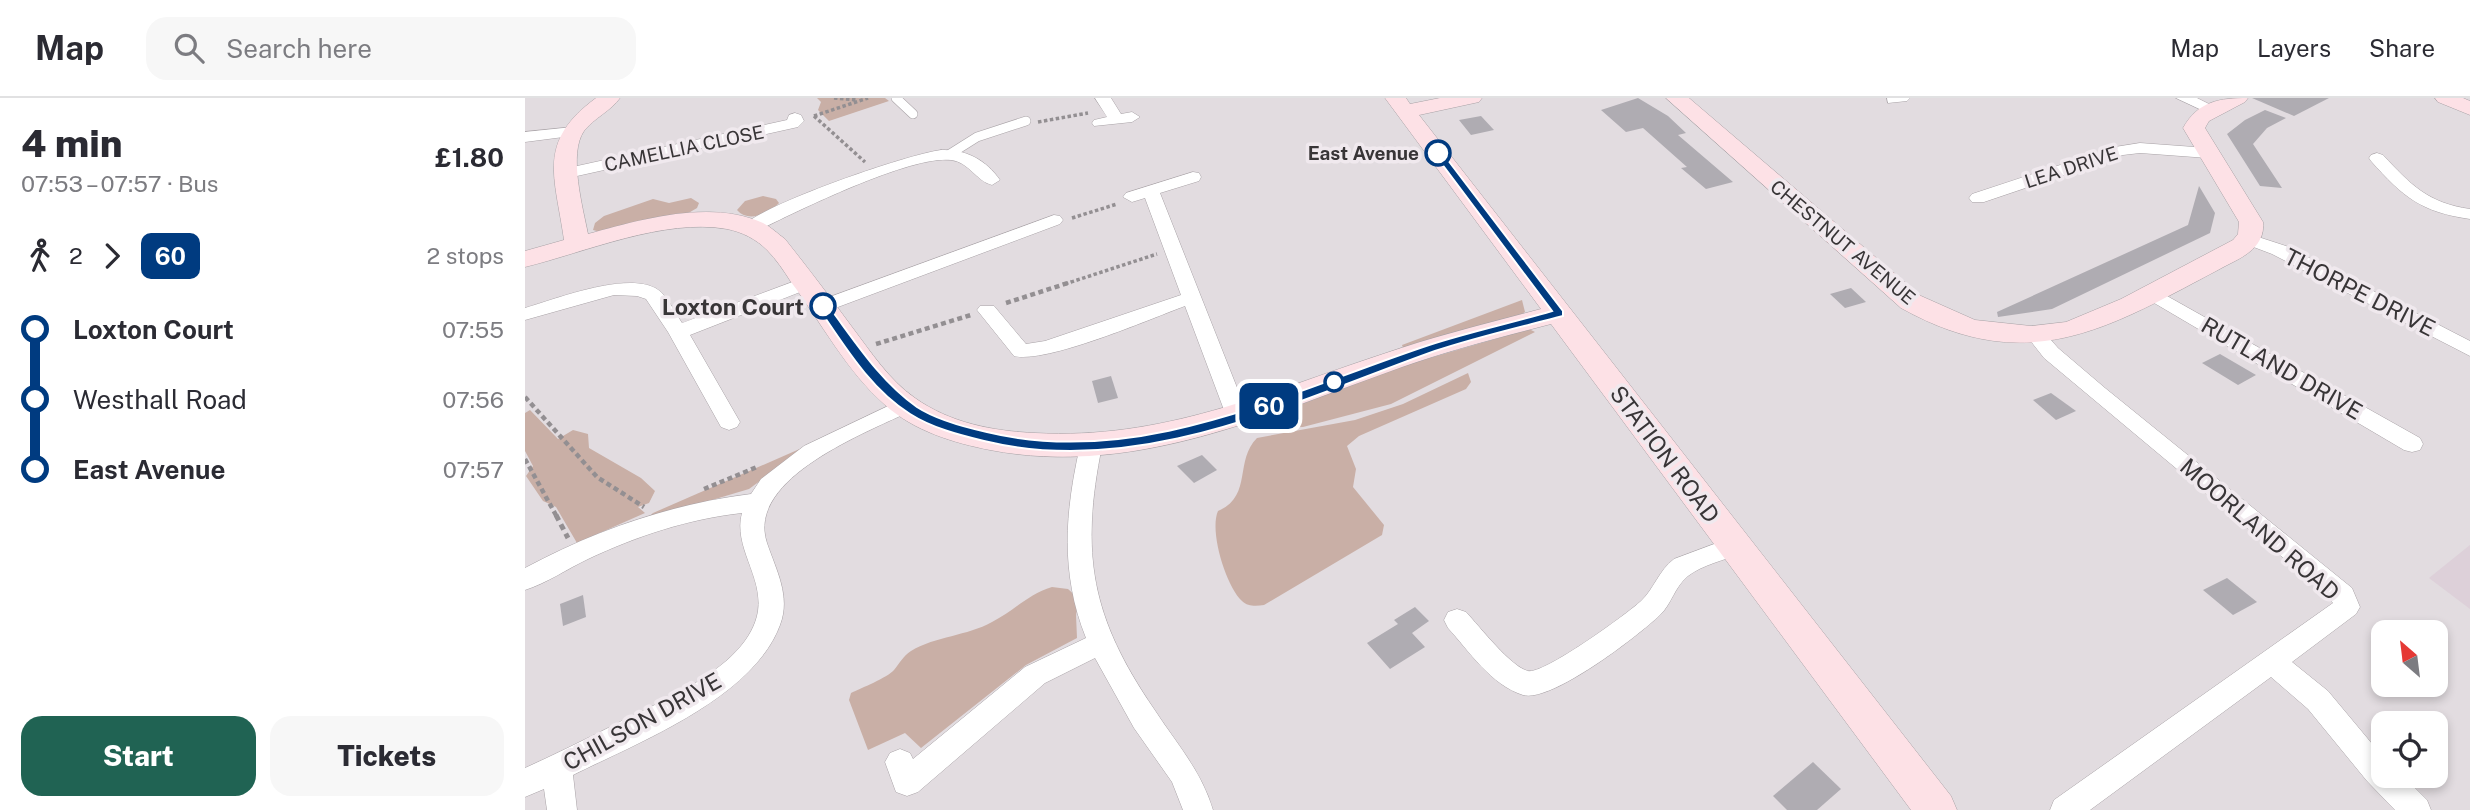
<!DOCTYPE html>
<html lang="en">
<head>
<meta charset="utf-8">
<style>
	body { margin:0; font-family:"Public Sans",sans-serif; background:#f7f7f7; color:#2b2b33; height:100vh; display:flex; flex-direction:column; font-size:26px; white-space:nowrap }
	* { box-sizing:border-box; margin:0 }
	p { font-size:23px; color:#7c7c81 }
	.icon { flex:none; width:38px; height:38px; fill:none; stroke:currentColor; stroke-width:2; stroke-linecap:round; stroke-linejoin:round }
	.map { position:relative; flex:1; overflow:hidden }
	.side { display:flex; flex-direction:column; background:#fff; width:525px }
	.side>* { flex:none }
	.badge { padding:0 14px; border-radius:10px; font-size:24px; line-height:46px }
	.needle { width:46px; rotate:332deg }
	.fabs { position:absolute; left:1846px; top:522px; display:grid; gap:14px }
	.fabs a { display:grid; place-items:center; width:77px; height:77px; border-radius:14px; background:#fff; box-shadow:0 4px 10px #0003; font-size:35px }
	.map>.badge { position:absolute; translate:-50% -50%; box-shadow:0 0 0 4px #fff }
	.legs { display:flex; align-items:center; gap:10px; height:77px; padding:0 21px; font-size:23px }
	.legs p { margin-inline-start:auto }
	.headline { display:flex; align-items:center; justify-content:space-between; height:119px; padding:0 21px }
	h1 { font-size:38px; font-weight:800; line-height:52px }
	.cta { display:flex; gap:14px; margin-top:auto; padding:14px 21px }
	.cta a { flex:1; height:80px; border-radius:21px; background:#206353; color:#fff; font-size:28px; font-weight:800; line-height:80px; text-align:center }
	.cta a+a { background:#f7f7f7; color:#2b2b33 }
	ul { padding:0 21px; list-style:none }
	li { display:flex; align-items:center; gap:24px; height:70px; font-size:26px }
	li i { display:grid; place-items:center; width:10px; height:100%; margin:0 9px; background:currentColor }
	li i::after { content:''; width:18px; height:18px; margin:-9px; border:5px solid; border-radius:50%; background:#fff }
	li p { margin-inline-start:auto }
	li:first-child i { background:linear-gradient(#0000 50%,currentColor 0) }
	li:last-child i { background:linear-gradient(currentColor 50%,#0000 0) }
	header { display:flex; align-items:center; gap:42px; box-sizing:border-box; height:98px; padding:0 35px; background:#fff; border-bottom:2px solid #e1e1e2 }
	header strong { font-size:33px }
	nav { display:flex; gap:38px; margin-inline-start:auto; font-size:24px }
	.search { width:490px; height:63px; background:#f7f7f7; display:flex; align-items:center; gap:18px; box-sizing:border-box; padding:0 24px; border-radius:21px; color:#7c7c81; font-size:26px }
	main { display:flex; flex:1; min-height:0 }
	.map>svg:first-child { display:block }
	.built { fill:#ddd0d9 }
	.green { fill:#c9afa6 }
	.building { fill:#afacb2 }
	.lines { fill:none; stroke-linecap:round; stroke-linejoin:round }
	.lane-casing { stroke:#a8a2a6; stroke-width:10 }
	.street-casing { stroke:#a8a2a6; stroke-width:1 }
	.secondary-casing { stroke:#a8a2a6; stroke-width:1 }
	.path-far2 { stroke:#938f92; stroke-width:3.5; stroke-dasharray:3.5 2.5; stroke-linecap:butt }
	.path-far1 { stroke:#938f92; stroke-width:4.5; stroke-dasharray:5 3.5; stroke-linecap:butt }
	.path { stroke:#938f92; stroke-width:5; stroke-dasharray:6 4.5; stroke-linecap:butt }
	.lane { stroke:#fff; stroke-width:9 }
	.street { fill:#fff; fill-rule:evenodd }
	.secondary { fill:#fde1e6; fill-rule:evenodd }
	.line-1 { fill:#003b80; stroke:#fff; stroke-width:2 }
	.stop-1-dot { fill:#fff; stroke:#003b80; stroke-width:3.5 }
	.labels { text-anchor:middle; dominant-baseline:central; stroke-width:7; stroke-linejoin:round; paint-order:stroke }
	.far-street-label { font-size:19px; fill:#383537; stroke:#f0e9ee }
	.far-stop-label { font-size:19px; font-weight:bold; fill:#383537; stroke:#f0e9ee; text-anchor:end }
	.street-label { font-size:23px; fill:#383537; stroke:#f0e9ee }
	.stop-label { font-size:23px; font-weight:bold; fill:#383537; stroke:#f0e9ee; text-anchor:end }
</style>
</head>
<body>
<header>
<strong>Map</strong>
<div class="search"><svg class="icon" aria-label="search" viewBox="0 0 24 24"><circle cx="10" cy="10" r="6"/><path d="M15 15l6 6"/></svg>Search here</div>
<nav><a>Map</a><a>Layers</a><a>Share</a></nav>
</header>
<main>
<section class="side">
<div class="headline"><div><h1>4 min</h1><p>07:53 – 07:57 · Bus</p></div><b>£1.80</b></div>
<div class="legs"><svg class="icon" aria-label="walk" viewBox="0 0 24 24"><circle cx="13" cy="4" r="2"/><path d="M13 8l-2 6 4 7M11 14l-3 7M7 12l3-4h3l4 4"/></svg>2<svg class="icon" aria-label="forward" viewBox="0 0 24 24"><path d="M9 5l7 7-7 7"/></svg><b class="badge" style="background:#003b80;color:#fff">60</b><p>2 stops</p></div>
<ul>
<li><i style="color:#003b80"></i><b>Loxton Court</b><p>07:55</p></li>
<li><i style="color:#003b80"></i><span>Westhall Road</span><p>07:56</p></li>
<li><i style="color:#003b80"></i><b>East Avenue</b><p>07:57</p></li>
</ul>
<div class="cta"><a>Start</a><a>Tickets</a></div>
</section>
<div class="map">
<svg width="1945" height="712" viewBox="0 0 1945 712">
	<rect width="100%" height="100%" fill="#e2dce0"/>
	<!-- built -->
	<polygon class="built" points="1945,447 1945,511 1904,480"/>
	<!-- green -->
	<g class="green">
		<polygon points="292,0 360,0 364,3 304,23 293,12 296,4"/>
		<path d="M238,98L251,101L254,105C244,116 223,125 212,112L220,103Z"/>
		<polygon points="166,100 174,105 172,110 160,117 79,135 68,132 70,125 79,118 128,101 144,105"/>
		<polygon points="997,202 1000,214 994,218 878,250 877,247"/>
		<polygon points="1004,231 1010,234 866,306 778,329 735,331 730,324 867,271"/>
		<path d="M943,275L946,284L941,291L834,338L822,348L831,371L828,389L859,427L857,437L739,507C732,508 723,509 717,503C701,488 684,433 693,413C728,398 709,363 732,340L830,322L878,306Z"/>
		<polygon points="5,312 33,341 48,332 63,336 64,350 116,380 130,393 124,405 113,409 120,415 52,445 31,409 18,403 1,378 8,368 0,353 0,315"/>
		<polygon points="286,346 224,391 120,422 128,415"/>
		<path d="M527,489L543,491L554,501L551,517L552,540L501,567L396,650L380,635L343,652L324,602L326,595C336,590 362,580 369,572C374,566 378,558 386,553C411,538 442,538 467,524C489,513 503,496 527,489Z"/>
	</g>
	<!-- building -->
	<g class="building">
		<polygon points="1113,0 1143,18 1161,35 1153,37 1208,84 1181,91 1156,70 1162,69 1118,30 1101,34 1076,12"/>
		<polygon points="1727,0 1804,0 1769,18"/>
		<polygon points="1740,12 1761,20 1742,30 1728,46 1757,90 1735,88 1702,36 1720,22"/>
		<polygon points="956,18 969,32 946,37 934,22"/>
		<polygon points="1674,88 1690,115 1685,135 1527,211 1473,219 1472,214 1663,127"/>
		<polygon points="1326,190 1341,204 1320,210 1305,196"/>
		<polygon points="1695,256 1731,277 1713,287 1677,265"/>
		<polygon points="586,278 593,300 573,305 567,283"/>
		<polygon points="1526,295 1551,313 1531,322 1508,302"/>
		<polygon points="677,357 692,372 669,385 652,368"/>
		<polygon points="1702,480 1732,504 1708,517 1678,492"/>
		<polygon points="58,497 61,519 38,528 35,506"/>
		<polygon points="890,509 904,523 887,535 900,549 865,571 842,545 873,526 869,522"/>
		<polygon points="1288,664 1316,691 1292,712 1262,712 1248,698"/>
	</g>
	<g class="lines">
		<defs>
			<g id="lane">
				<polyline points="371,0 388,16"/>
				<polyline points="425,56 452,39 501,23"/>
			</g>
			<g id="street">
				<polygon points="570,0 586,0 596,16 607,14 615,19 607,24 569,28 567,25 569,22 582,19"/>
				<polygon points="1362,0 1385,0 1382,3 1363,5"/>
				<polygon points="1651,0 1672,0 1696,12 1693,15 1683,15"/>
				<polygon points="270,15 276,17 279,23 273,29 43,80 35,75 43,70 262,22 264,17"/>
				<polygon points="48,29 54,31 56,34 54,37 0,44 0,34"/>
				<polygon points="1615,45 1683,50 1691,55 1683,60 1615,55 1598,57 1459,104 1447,104 1444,100 1447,96 1590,49"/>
				<path d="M416,52C441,51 461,62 475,82L467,87C451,83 444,64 426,62C386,57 272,113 232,133H220L217,129C235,107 383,56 416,52Z"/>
				<path d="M1852,55L1858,57C1886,87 1903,105 1945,111V121C1896,114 1878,99 1846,63L1844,60L1846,57Z"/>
				<path d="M668,74L674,75L676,79L674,83L635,95L724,320L721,325L713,328L705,325L702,320L660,208C625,221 521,266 489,258L452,212L455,208H469L501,246L520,243L656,197L620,100L607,104L598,99L601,95Z"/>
				<polygon points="529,117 535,118 538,122 535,126 305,212 291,212 288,208 291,204"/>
				<polygon points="1724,136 1761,148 1945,243 1945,258 1747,156 1718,145 1715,141 1718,137"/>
				<path d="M281,179L288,181L291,185L288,189L165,237L215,324L212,329L204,332L196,329L143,234L121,201L112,198L89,197L0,222V210C31,201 109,170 136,194C144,202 151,216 157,225Z"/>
				<polygon points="1626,189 1895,340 1898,346 1895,352 1887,354 1879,352 1619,199 1616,195 1619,191"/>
				<polygon points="1511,231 1518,233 1533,250 1580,290 1827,490 1835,509 1831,516 1767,564 1803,593 1858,659 1858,677 1877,677 1902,702 1906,712 1870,712 1842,683 1783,611 1746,579 1565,712 1525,712 1529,702 1808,505 1798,493 1519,260 1501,237 1504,233"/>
				<path d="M380,300L388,302L391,307L388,312C343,334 220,380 242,445C251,472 266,498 255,527C228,600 114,644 48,677L52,712H22L19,691L0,699V670C31,656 61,641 91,626C136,603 224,569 233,513C238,478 208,449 217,415C163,421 112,438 63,461C42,471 22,485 0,492V470C71,432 146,406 226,396L236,381L279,348Z"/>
				<path d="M566,340L574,342L577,348C555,456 566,519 629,611C651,645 676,672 688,712H658L647,684L609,630L570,560L520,585L393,694L382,698L371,694L360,664L365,655L375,651L385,655L388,661L500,569L561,540C535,475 540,414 555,348L558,342Z"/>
				<path d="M1208,439L1217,441L1220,448L1217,455C1200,462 1177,467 1163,478C1150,488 1146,507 1135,517C1113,538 1026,605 998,597C966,587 944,553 923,530L919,522L923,514L932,511L941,514C955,529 986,569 1003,573C1018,577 1102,516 1116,503C1129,491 1134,472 1149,461Z"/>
			</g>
			<g id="secondary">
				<path d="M71,0H95C86,13 69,20 59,33C43,56 58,110 63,136C115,122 185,101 238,125C246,129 253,136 260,141C283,170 305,199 327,229C346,254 364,282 390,300C425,325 468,333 510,335C637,342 740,295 858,256C910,238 963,225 1016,211L860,0H881L885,6L915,0H957L954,4L894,17L1426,698L1432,712H1386L1026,226C976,239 926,252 877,269C744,316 610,380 465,352C429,345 389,333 360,307C322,274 296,224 266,184C259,173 251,161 242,152C231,141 217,134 202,131C139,120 61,154 0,169V153L39,142C30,78 11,44 71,0Z"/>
				<path d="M1141,0H1164L1396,198L1450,222L1506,228L1541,224L1596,201L1708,142L1713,136L1714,124L1658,30C1673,3 1695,0 1723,0L1720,4L1684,23L1680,30L1738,124C1740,143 1727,154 1712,162C1592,224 1510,285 1376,210Z"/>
				<polygon points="1910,0 1938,0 1945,3 1945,17 1913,4"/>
			</g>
		</defs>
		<!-- lane casing -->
		<use href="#lane" class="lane-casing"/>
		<!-- street casing -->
		<use href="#street" class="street-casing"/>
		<!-- secondary casing -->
		<use href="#secondary" class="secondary-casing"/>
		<!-- path-far2 -->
		<g class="path-far2">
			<polyline points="309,0 332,2"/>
			<polyline points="289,18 340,64"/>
			<polyline points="289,18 343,0"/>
			<polyline points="513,24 563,15"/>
			<polyline points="547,120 592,106"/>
			<polyline points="540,186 632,156"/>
		</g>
		<!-- path-far1 -->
		<g class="path-far1">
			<polyline points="481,205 546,184"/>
			<polyline points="351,246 446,217"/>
			<polyline points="0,299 72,379 119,409"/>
			<polyline points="0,361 32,419"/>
			<polyline points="179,391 232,369"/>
		</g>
		<!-- path -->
		<polyline class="path" points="31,417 43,440"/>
		<!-- lane -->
		<use href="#lane" class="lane"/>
		<!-- street -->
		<use href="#street" class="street"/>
		<!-- secondary -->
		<use href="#secondary" class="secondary"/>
	</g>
	<!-- line-1 -->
	<path class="line-1" d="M913,52L916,53L1038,213V218C996,229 952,239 910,253C767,304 615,381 459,343C434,337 407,330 385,316C344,290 319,247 292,208L302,206C330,243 354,282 392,309C412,322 439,329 462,334C615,371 762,294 904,247C944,234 986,225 1027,213L910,57L908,55Z"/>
	<!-- markers -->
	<g class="stop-1-dot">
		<circle cx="913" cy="55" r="12"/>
		<circle cx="298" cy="208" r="12"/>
		<circle cx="809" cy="284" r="9"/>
	</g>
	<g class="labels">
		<!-- far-street labels -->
		<g class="far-street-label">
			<text transform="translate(159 50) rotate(-12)">CAMELLIA CLOSE</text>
			<text transform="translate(1546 69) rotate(-18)">LEA DRIVE</text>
			<text transform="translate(1318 144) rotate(40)">CHESTNUT AVENUE</text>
		</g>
		<!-- far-stop labels -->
		<g class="far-stop-label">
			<text x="894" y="55">East Avenue</text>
		</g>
		<!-- street labels -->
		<g class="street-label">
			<text transform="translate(1835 194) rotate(27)">THORPE DRIVE</text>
			<text transform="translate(1757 270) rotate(30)">RUTLAND DRIVE</text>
			<text transform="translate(1140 356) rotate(53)">STATION ROAD</text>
			<text transform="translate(1735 431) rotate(41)">MOORLAND ROAD</text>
			<text transform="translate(117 623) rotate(-29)">CHILSON DRIVE</text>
		</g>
		<!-- stop labels -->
		<g class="stop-label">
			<text x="279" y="208">Loxton Court</text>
		</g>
	</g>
</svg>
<div class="fabs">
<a><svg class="needle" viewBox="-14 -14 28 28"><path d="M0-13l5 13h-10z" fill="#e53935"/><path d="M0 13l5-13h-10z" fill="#7c7c81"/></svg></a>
<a><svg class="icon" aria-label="locate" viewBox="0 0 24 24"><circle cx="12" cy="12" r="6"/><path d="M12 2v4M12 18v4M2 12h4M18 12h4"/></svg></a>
</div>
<b class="badge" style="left:744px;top:308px;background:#003b80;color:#fff">60</b>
</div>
</main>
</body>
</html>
